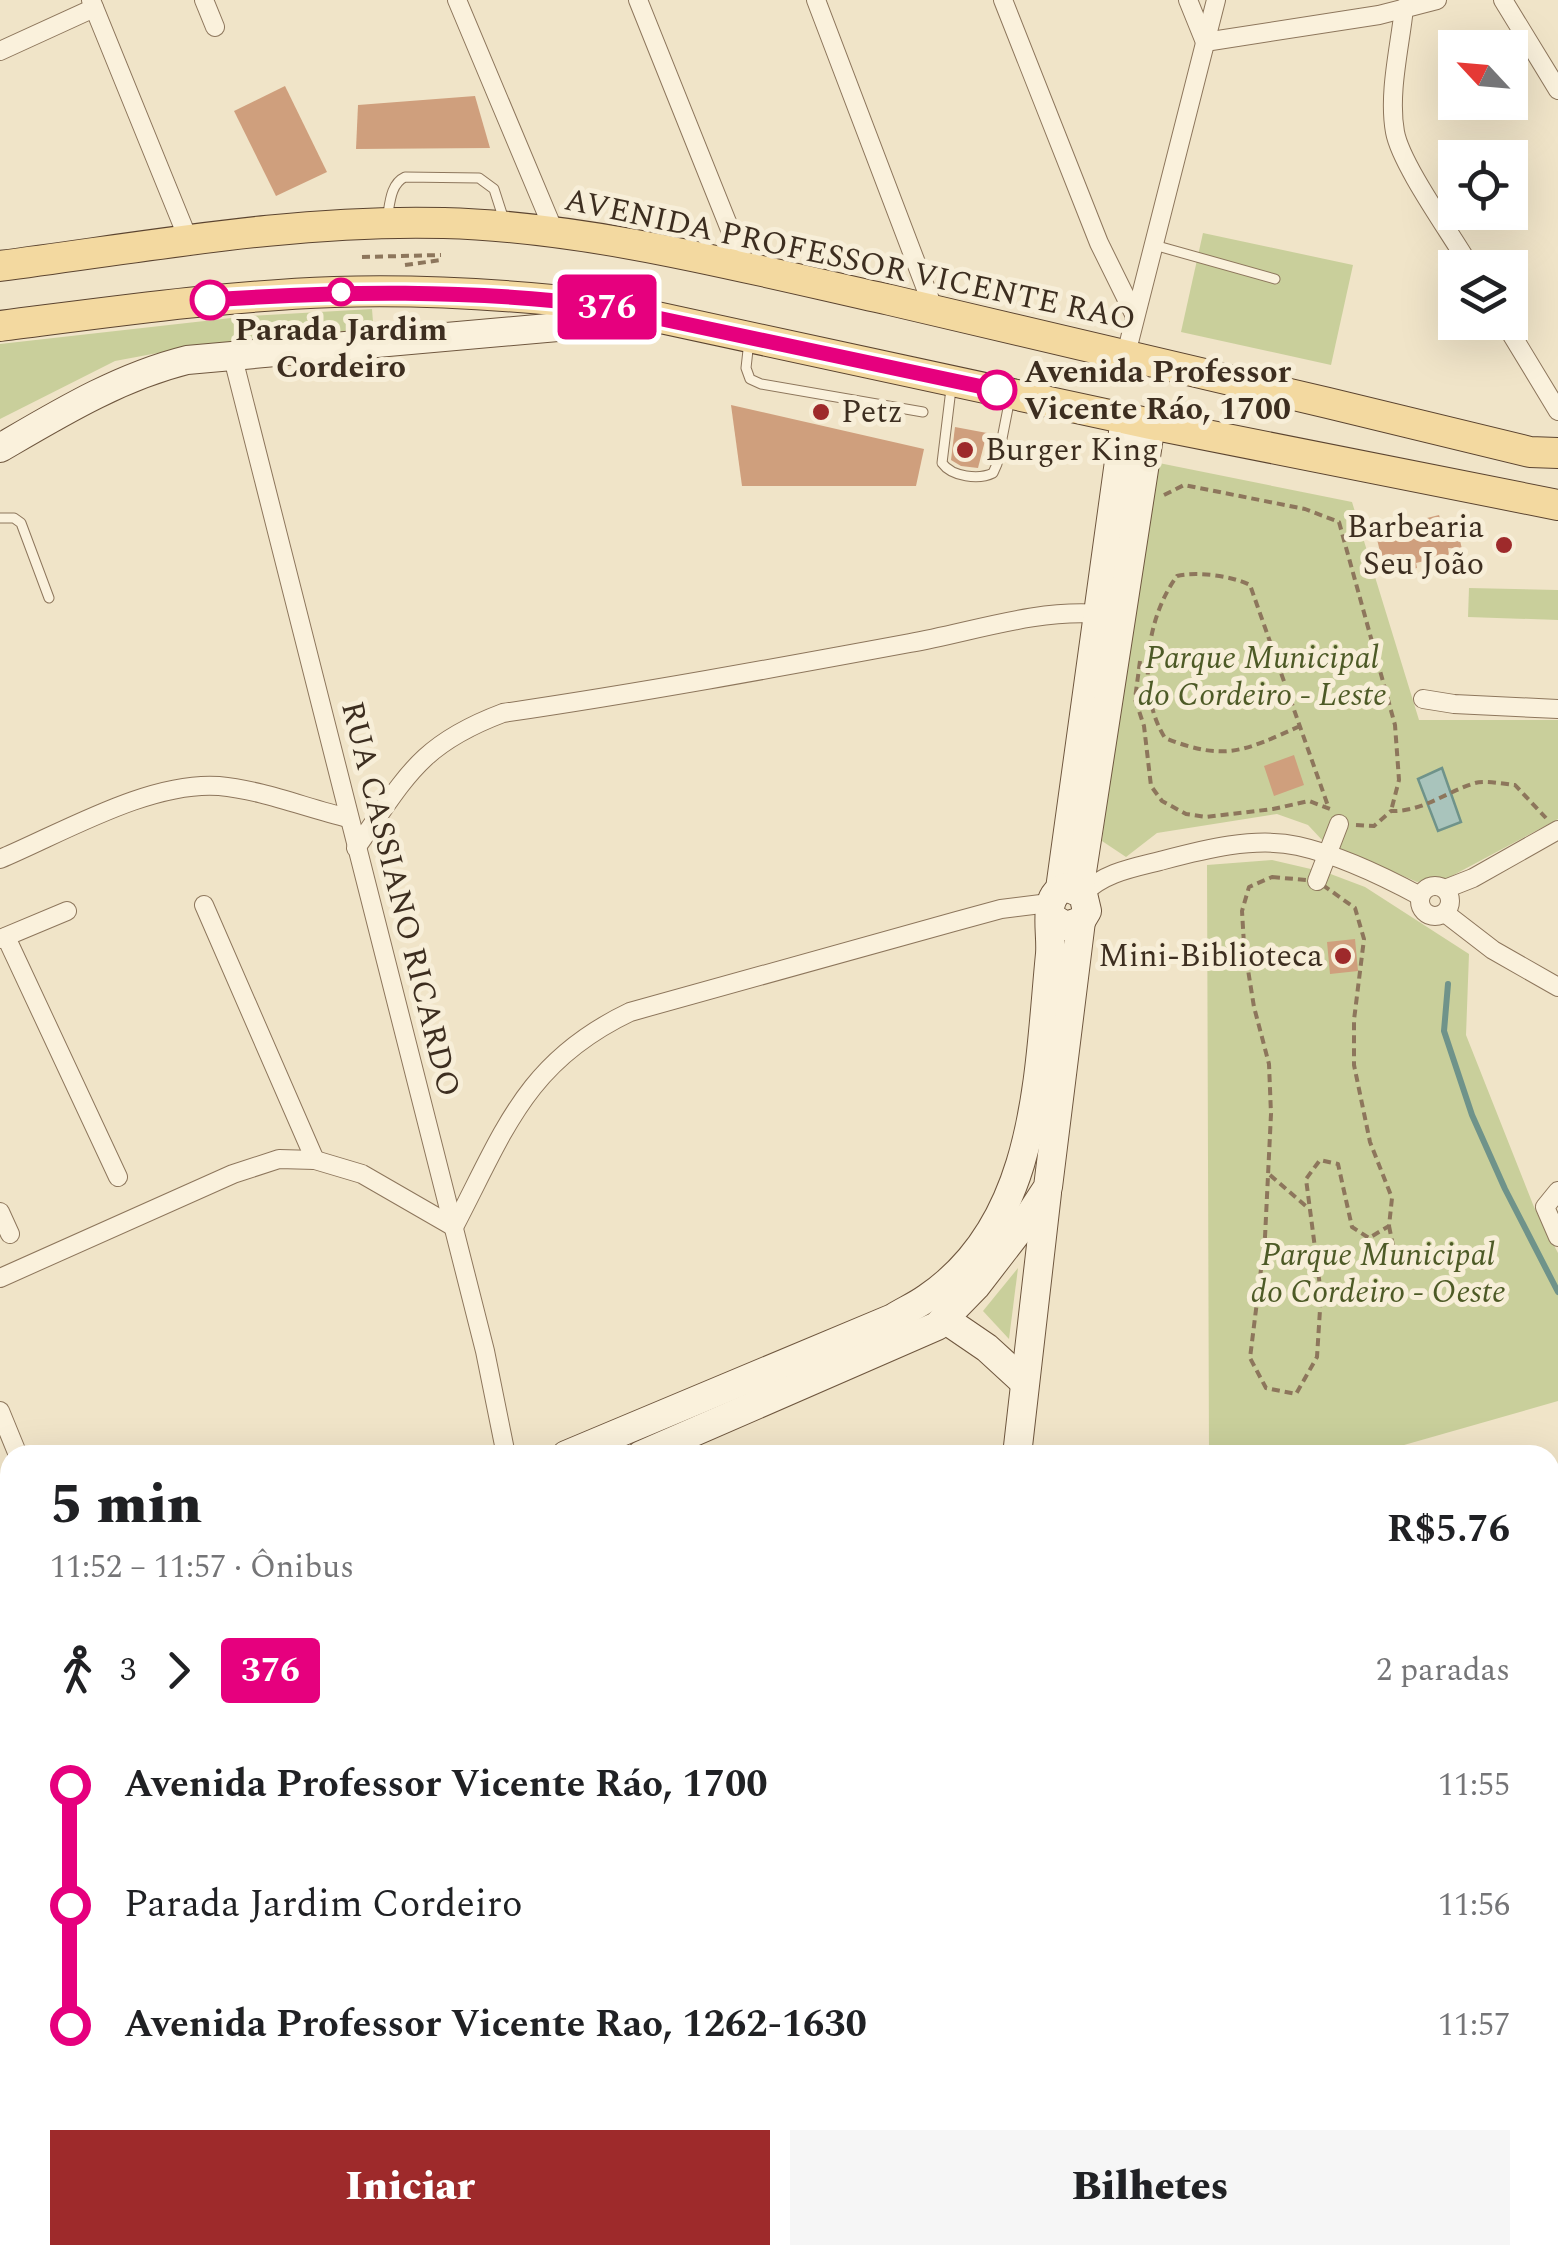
<!DOCTYPE html>
<html lang="pt">
<head>
<meta charset="utf-8">
<style>
	body { margin:0; font-family:Spectral,serif; background:#f6f6f6; color:#202124; height:100vh; display:flex; flex-direction:column; font-size:38px; white-space:nowrap }
	* { box-sizing:border-box; margin:0 }
	p { font-size:32px; color:#757577 }
	.icon { flex:none; width:55px; height:55px; fill:none; stroke:currentColor; stroke-width:2; stroke-linecap:round; stroke-linejoin:round }
	.map { position:relative; flex:1; overflow:hidden }
	.details { position:absolute; left:0px; top:1445px; width:1560px; height:820px; display:flex; flex-direction:column; background:#fff; border-radius:30px 30px 0 0; box-shadow:0 10px 40px #0002 }
	.details>* { flex:none }
	.badge { padding:0 20px; border-radius:8px; font-size:35px; line-height:65px }
	.needle { width:65px; rotate:296deg }
	.tools { position:absolute; left:1438px; top:30px; display:grid; gap:20px }
	.tools a { display:grid; place-items:center; width:90px; height:90px; border-radius:0px; background:#fff; box-shadow:0 10px 40px #0002; font-size:50px }
	.map>.badge { position:absolute; translate:-50% -50%; box-shadow:0 0 0 5px #fff }
	.legs { display:flex; align-items:center; gap:15px; height:110px; padding:0 50px; font-size:32px }
	.legs p { margin-inline-start:auto }
	.head { display:flex; align-items:center; justify-content:space-between; height:170px; padding:0 50px }
	h1 { font-size:55px; font-weight:800; line-height:75px }
	.primary-button { display:flex; gap:20px; margin-top:auto; padding:20px 50px }
	.primary-button a { flex:1; height:115px; border-radius:0px; background:#9e2a2b; color:#fff; font-size:40px; font-weight:800; line-height:115px; text-align:center }
	.primary-button a+a { background:#f6f6f6; color:#202124 }
	ul { padding:0 50px; list-style:none }
	li { display:flex; align-items:center; gap:35px; height:120px; font-size:38px }
	li i { display:grid; place-items:center; width:15px; height:100%; margin:0 12px; background:currentColor }
	li i::after { content:''; width:25px; height:25px; margin:-12px; border:8px solid; border-radius:50%; background:#fff }
	li p { margin-inline-start:auto }
	li:first-child i { background:linear-gradient(#0000 50%,currentColor 0) }
	li:last-child i { background:linear-gradient(currentColor 50%,#0000 0) }
	.map>svg:first-child { display:block }
	.green { fill:#c9cf9b }
	.water { fill:#a9c4bc; stroke:#6f938a; stroke-width:2.5 }
	.lines { fill:none; stroke-linecap:round; stroke-linejoin:round }
	.stream { stroke:#6f938a; stroke-width:6 }
	.building { fill:#cf9f7d }
	.lane-casing { stroke:#8d765c; stroke-width:11 }
	.street-casing { stroke:#8d765c; stroke-width:20 }
	.secondary-casing { stroke:#6f573f; stroke-width:30 }
	.primary-casing { stroke:#5b4430; stroke-width:32 }
	.path { stroke:#8d765c; stroke-width:4; stroke-dasharray:8 5; stroke-linecap:butt }
	.lane { stroke:#faf1dc; stroke-width:9 }
	.street { stroke:#faf1dc; stroke-width:18 }
	.secondary { stroke:#faf1dc; stroke-width:28 }
	.primary { stroke:#f3d9a0; stroke-width:30 }
	.line-1-casing { stroke:#fff; stroke-width:22 }
	.line-1 { stroke:#e6007e; stroke-width:15 }
	.stop-1-dot { fill:#fff; stroke:#e6007e; stroke-width:5 }
	.poi-dot { fill:#9e2a2b; stroke:#f7eed8; stroke-width:4 }
	.labels { text-anchor:middle; dominant-baseline:central; stroke-width:10; stroke-linejoin:round; paint-order:stroke }
	.street-label { font-size:32px; fill:#3d2e20; stroke:#f7eed8 }
	.stop-label { font-size:32px; font-weight:bold; fill:#3d2e20; stroke:#f7eed8 }
	.poi-label { font-size:32px; fill:#3d2e20; stroke:#f7eed8; text-anchor:start }
	.park-label { font-size:32px; font-style:italic; fill:#4d5a26; stroke:#f7eed8 }
</style>
</head>
<body>
<div class="map">
<svg width="1558" height="2265" viewBox="0 0 1558 2265">
	<rect width="100%" height="100%" fill="#f0e4c8"/>
	<!-- green -->
	<g class="green">
		<polygon points="1203,233 1353,265 1331,365 1181,332"/>
		<polygon points="372,309 374,335 179,349 115,361 0,419 0,344 249,316"/>
		<polygon points="1149,461 1352,502 1419,720 1558,720 1558,819 1448,878 1417,882 1323,841 1308,825 1277,814 1157,833 1126,857 1102,841"/>
		<polygon points="1469,588 1558,590 1558,620 1468,617"/>
		<polygon points="1272,860 1328,873 1365,887 1469,954 1466,1035 1534,1207 1558,1253 1558,1401 1369,1455 1209,1455 1207,865"/>
		<polygon points="1018,1268 1009,1339 983,1311"/>
	</g>
	<!-- water -->
	<polygon class="water" points="1442,768 1461,822 1438,831 1418,779"/>
	<g class="lines">
		<!-- stream -->
		<polyline class="stream" points="1448,984 1444,1031 1472,1115 1505,1189 1558,1292"/>
	</g>
	<!-- building -->
	<g class="building">
		<polygon points="285,86 327,172 276,196 234,111"/>
		<polygon points="475,96 490,148 356,149 358,105"/>
		<polygon points="731,405 924,449 916,486 742,486"/>
		<polygon points="955,427 987,433 978,468 961,466 951,460"/>
		<polygon points="1439,515 1442,524 1455,520 1462,549 1448,548 1449,555 1416,563 1417,568 1394,573 1392,562 1383,564 1375,531"/>
		<polygon points="1294,755 1304,785 1274,796 1264,766"/>
		<polygon points="1355,939 1358,971 1330,974 1327,942"/>
	</g>
	<g class="lines">
		<defs>
			<g id="lane">
				<path d="M387,219C390,204 390,184 405,177L479,178L494,189L504,220"/>
				<polyline points="1154,245 1275,279"/>
				<polyline points="749,341 746,368 750,379 761,384 923,412"/>
				<path d="M951,389L942,463C952,477 979,480 993,473L997,464L1010,398"/>
				<polyline points="0,518 14,518 21,523 49,598"/>
			</g>
			<g id="street">
				<polyline points="91,0 189,241"/>
				<polyline points="204,0 215,27"/>
				<polyline points="457,0 554,231"/>
				<polyline points="638,0 745,267"/>
				<polyline points="816,0 934,310"/>
				<polyline points="1003,0 1099,243 1135,316"/>
				<polyline points="1188,0 1205,42 1379,15 1437,0"/>
				<polyline points="1503,0 1558,90"/>
				<path d="M1404,8C1400,47 1388,93 1395,132C1401,165 1452,235 1471,268"/>
				<polyline points="0,51 94,8"/>
				<polyline points="1504,322 1558,411"/>
				<polyline points="1126,354 1216,0"/>
				<polyline points="233,358 485,1351 506,1455"/>
				<polyline points="1423,699 1454,704 1558,709"/>
				<path d="M356,848C406,778 418,745 503,713C639,693 775,668 910,643C972,632 1036,609 1099,614"/>
				<path d="M0,859C64,832 150,781 219,786C262,790 306,808 348,818"/>
				<polyline points="1317,881 1339,824"/>
				<circle cx="1435" cy="901" r="15"/>
				<polyline points="1445,889 1473,878 1558,830"/>
				<path d="M1083,894C1103,873 1132,868 1160,861C1202,850 1254,836 1298,846C1339,855 1383,876 1420,896"/>
				<polyline points="204,905 315,1160"/>
				<polyline points="1445,913 1493,950 1558,987"/>
				<polyline points="6,937 118,1177"/>
				<polyline points="0,939 67,911"/>
				<polyline points="1558,1191 1545,1207 1558,1237"/>
				<polyline points="0,1212 10,1234"/>
				<path d="M0,1278L233,1174L279,1159L315,1160L362,1174L454,1227C504,1132 525,1062 630,1012L957,921L1001,909L1049,903"/>
				<polyline points="0,1411 18,1455"/>
				<polyline points="1550,1791 1558,1792"/>
				<polyline points="1550,1934 1558,1936"/>
				<polyline points="1550,2061 1558,2051"/>
				<polyline points="0,2066 10,2100"/>
				<polyline points="0,2129 10,2127"/>
				<polyline points="1550,2225 1558,2225"/>
				<polyline points="417,2255 420,2265"/>
				<polyline points="1290,2255 1291,2265"/>
				<polyline points="1528,2255 1541,2265"/>
				<polyline points="1467,2265 1469,2255"/>
				<polyline points="1494,2265 1503,2255"/>
			</g>
			<g id="secondary">
				<path d="M0,448C60,413 119,377 187,360L648,319"/>
				<polyline points="1060,889 1125,418"/>
				<polyline points="1079,891 1151,424"/>
				<polyline points="946,1320 987,1348 1024,1382"/>
				<path d="M566,1455L893,1318C904,1311 916,1306 927,1298C1039,1222 1038,1075 1050,954C1052,930 1041,895 1066,887L1083,894L1087,911L1081,921L1066,926L1052,918"/>
				<polyline points="641,1455 937,1326 976,1286 1023,1225 1048,1187 1081,921"/>
				<polyline points="1017,1455 1047,1193"/>
				<polyline points="0,1683 10,1679"/>
				<polyline points="0,1721 10,1717"/>
				<polyline points="948,2255 948,2265"/>
			</g>
			<g id="primary">
				<path d="M0,266C146,247 296,219 444,223C591,227 746,268 890,300C1104,349 1317,400 1530,452L1558,453"/>
				<path d="M0,326C111,312 222,296 334,292C423,289 513,295 601,305L1151,424L1558,505"/>
			</g>
		</defs>
		<!-- lane casing -->
		<use href="#lane" class="lane-casing"/>
		<!-- street casing -->
		<use href="#street" class="street-casing"/>
		<!-- secondary casing -->
		<use href="#secondary" class="secondary-casing"/>
		<!-- primary casing -->
		<use href="#primary" class="primary-casing"/>
		<!-- path -->
		<g class="path">
			<polyline points="362,257 441,255"/>
			<polyline points="405,265 441,260"/>
			<polyline points="1164,495 1184,485 1305,509 1339,522 1395,725 1399,780 1391,811"/>
			<polyline points="1140,661 1135,699 1144,726 1151,786 1162,801 1186,814 1206,817 1273,809 1309,801 1330,809"/>
			<path d="M1300,726C1244,751 1225,762 1165,738C1136,692 1146,618 1177,576C1197,571 1232,576 1250,585L1328,806"/>
			<path d="M1356,825L1374,826L1391,811C1422,812 1446,792 1475,783C1486,780 1503,784 1515,785L1546,818"/>
			<polygon points="1272,877 1317,881 1355,908 1364,939 1354,1020 1354,1065 1370,1142 1392,1198 1389,1226 1369,1238 1352,1227 1338,1164 1320,1160 1306,1179 1321,1294 1317,1357 1296,1394 1266,1388 1250,1358 1265,1237 1271,1114 1269,1064 1254,1007 1244,945 1242,911 1249,887"/>
			<polyline points="1270,1175 1308,1208"/>
			<polyline points="1389,1226 1397,1265"/>
		</g>
		<!-- lane -->
		<use href="#lane" class="lane"/>
		<!-- street -->
		<use href="#street" class="street"/>
		<!-- secondary -->
		<use href="#secondary" class="secondary"/>
		<!-- primary -->
		<use href="#primary" class="primary"/>
	</g>
	<g class="lines">
		<defs>
			<path id="line-1" d="M210,300C340,291 470,289 601,306L997,390"/>
		</defs>
		<!-- line-1 casing -->
		<use href="#line-1" class="line-1-casing"/>
		<!-- line-1 -->
		<use href="#line-1" class="line-1"/>
	</g>
	<!-- markers -->
	<g class="stop-1-dot">
		<circle cx="341" cy="292" r="12"/>
		<circle cx="210" cy="300" r="18"/>
		<circle cx="997" cy="390" r="18"/>
	</g>
	<g class="poi-dot">
		<circle cx="821" cy="412" r="10"/>
		<circle cx="965" cy="450" r="10"/>
		<circle cx="1504" cy="545" r="10"/>
		<circle cx="1343" cy="956" r="10"/>
	</g>
	<g class="labels">
		<!-- street labels -->
		<g class="street-label">
			<text transform="translate(850 260) rotate(12)">AVENIDA PROFESSOR VICENTE RAO</text>
			<text transform="translate(400 899) rotate(76)">RUA CASSIANO RICARDO</text>
		</g>
		<!-- stop labels -->
		<g class="stop-label">
			<text x="341" y="330">Parada Jardim<tspan x="341" dy="37">Cordeiro</tspan></text>
			<text x="1024" y="372" text-anchor="start">Avenida Professor<tspan x="1024" dy="37">Vicente Ráo, 1700</tspan></text>
		</g>
		<!-- poi labels -->
		<g class="poi-label">
			<text x="841" y="412">Petz</text>
			<text x="985" y="450">Burger King</text>
			<text x="1484" y="527" text-anchor="end">Barbearia<tspan x="1484" dy="37">Seu João</tspan></text>
			<text x="1323" y="956" text-anchor="end">Mini-Biblioteca</text>
		</g>
		<!-- park labels -->
		<g class="park-label">
			<text x="1262" y="658">Parque Municipal<tspan x="1262" dy="37">do Cordeiro - Leste</tspan></text>
			<text x="1378" y="1255">Parque Municipal<tspan x="1378" dy="37">do Cordeiro - Oeste</tspan></text>
		</g>
	</g>
</svg>
<div class="tools">
<a><svg class="needle" viewBox="-14 -14 28 28"><path d="M0-13l5 13h-10z" fill="#e53935"/><path d="M0 13l5-13h-10z" fill="#757577"/></svg></a>
<a><svg class="icon" aria-label="locate" viewBox="0 0 24 24"><circle cx="12" cy="12" r="6"/><path d="M12 2v4M12 18v4M2 12h4M18 12h4"/></svg></a>
<a><svg class="icon" aria-label="layers" viewBox="0 0 24 24"><path d="M12 4l9 5-9 5-9-5zM3 14l9 5 9-5"/></svg></a>
</div>
<b class="badge" style="left:607px;top:307px;background:#e6007e;color:#fff">376</b>
<section class="details">
<div class="head"><div><h1>5 min</h1><p>11:52 – 11:57 · Ônibus</p></div><b>R$5.76</b></div>
<div class="legs"><svg class="icon" aria-label="walk" viewBox="0 0 24 24"><circle cx="13" cy="4" r="2"/><path d="M13 8l-2 6 4 7M11 14l-3 7M7 12l3-4h3l4 4"/></svg>3<svg class="icon" aria-label="forward" viewBox="0 0 24 24"><path d="M9 5l7 7-7 7"/></svg><b class="badge" style="background:#e6007e;color:#fff">376</b><p>2 paradas</p></div>
<ul>
<li><i style="color:#e6007e"></i><b>Avenida Professor Vicente Ráo, 1700</b><p>11:55</p></li>
<li><i style="color:#e6007e"></i><span>Parada Jardim Cordeiro</span><p>11:56</p></li>
<li><i style="color:#e6007e"></i><b>Avenida Professor Vicente Rao, 1262-1630</b><p>11:57</p></li>
</ul>
<div class="primary-button"><a>Iniciar</a><a>Bilhetes</a></div>
</section>
</div>
</body>
</html>
